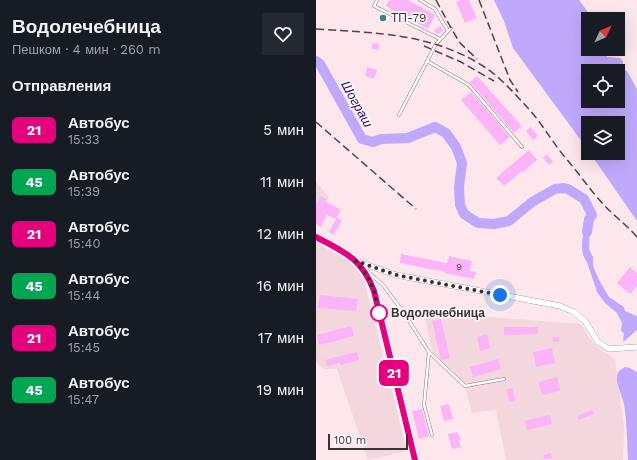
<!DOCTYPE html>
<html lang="ru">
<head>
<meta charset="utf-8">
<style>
	body { margin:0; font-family:"Work Sans",sans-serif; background:#242831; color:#f1f3f6; height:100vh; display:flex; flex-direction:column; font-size:15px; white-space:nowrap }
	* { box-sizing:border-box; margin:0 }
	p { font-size:13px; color:#9ea1a6 }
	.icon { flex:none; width:22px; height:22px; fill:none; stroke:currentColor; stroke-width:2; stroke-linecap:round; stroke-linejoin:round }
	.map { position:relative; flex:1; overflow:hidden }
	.sheet { display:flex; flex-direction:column; background:#171b24; width:316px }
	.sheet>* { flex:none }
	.badge { padding:0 8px; border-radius:6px; font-size:14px; line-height:26px }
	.needle { width:26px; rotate:46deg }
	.controls { position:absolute; left:265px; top:12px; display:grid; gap:8px }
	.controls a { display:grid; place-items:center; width:44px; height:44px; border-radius:0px; background:#171b24; box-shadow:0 4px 16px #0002; font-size:20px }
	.scale { position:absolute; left:12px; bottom:10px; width:80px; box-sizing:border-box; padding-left:4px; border:2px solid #3b3234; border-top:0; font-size:11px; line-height:14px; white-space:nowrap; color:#3b3234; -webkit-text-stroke:3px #fdf9fa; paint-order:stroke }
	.you { position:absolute; width:20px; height:20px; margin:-10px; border:3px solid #fff; border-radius:50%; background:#1a73e8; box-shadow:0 0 0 6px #1a73e833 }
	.map>.badge { position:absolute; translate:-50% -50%; box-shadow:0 0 0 2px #fff }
	h2 { padding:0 12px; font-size:15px; line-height:36px }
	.round { display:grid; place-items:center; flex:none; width:42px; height:42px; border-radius:0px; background:#242831 }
	.headline { display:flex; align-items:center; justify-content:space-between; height:68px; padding:0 12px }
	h1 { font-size:19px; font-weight:700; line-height:30px }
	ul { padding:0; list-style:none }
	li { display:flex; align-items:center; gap:12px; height:52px; padding:0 12px }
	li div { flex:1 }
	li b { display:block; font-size:15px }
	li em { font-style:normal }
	li .badge { min-width:44px; font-weight:700; text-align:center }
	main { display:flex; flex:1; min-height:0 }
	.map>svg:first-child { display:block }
	.built { fill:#f4d6de }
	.water { fill:#c0a9fc; fill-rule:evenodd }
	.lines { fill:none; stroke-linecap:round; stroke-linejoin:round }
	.river { stroke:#c0a9fc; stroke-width:10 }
	.building { fill:#fbb4f8 }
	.lane-casing { stroke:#8c787d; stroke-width:3.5 }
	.street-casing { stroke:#8c787d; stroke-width:6 }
	.lane { stroke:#fff; stroke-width:2.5 }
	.street { stroke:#fff; stroke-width:5.5 }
	.rail { stroke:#504648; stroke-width:1.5; stroke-dasharray:8 4; stroke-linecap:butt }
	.line-casing { stroke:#fff; stroke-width:9 }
	.line { stroke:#e6007e; stroke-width:6 }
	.walk { stroke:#3b3234; stroke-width:4; stroke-dasharray:0 7.2 }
	.poi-dot { fill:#3b8387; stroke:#fdf9fa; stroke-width:1.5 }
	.stop-dot { fill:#fff; stroke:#e6007e; stroke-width:2 }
	.labels { text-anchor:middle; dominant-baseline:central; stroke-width:3.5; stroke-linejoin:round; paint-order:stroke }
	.number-label { font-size:10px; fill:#6b5265 }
	.poi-label { font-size:12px; fill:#3b3234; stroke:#fdf9fa; text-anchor:start }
	.stop-label { font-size:12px; font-weight:bold; fill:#3b3234; stroke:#fdf9fa; text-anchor:start }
	.water-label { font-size:13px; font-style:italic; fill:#340367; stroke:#fdf9fa }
</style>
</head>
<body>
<main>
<section class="sheet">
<div class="headline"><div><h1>Водолечебница</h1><p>Пешком · 4 мин · 260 m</p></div><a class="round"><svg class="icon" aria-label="heart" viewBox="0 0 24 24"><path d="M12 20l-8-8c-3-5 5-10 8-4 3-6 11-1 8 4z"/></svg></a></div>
<h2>Отправления</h2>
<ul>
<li><span class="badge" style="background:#e6007e;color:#fff">21</span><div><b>Автобус</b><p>15:33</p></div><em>5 мин</em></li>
<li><span class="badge" style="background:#00a651;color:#fff">45</span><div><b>Автобус</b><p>15:39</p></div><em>11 мин</em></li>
<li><span class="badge" style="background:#e6007e;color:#fff">21</span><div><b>Автобус</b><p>15:40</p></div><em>12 мин</em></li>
<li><span class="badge" style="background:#00a651;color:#fff">45</span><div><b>Автобус</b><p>15:44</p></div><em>16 мин</em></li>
<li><span class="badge" style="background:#e6007e;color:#fff">21</span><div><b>Автобус</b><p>15:45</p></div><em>17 мин</em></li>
<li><span class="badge" style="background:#00a651;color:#fff">45</span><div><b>Автобус</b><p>15:47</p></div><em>19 мин</em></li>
</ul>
</section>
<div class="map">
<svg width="321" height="460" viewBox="0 0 321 460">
	<rect width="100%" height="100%" fill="#fde6ec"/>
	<!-- built -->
	<g class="built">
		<polygon points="0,182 13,197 0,220"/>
		<polygon points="0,243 25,256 37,264 48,280 91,451 52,460 21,369 8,369 0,362"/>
		<polygon points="108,312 265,324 272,336 281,347 299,359 308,427 307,460 190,460 180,410 156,413 150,390 118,360"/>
	</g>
	<!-- water -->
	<g class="water">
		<path d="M178,0H263L277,19H272V49H291V57L304,58L307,61V69L311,71L321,89V221L274,153H302V123H272V150L197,48L188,21ZM272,71H302V101H272Z"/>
		<path d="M273,219L274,226L273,249L277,257V266L283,280L293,297L308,307L309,311L321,316V330L307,342L308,333L305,331L306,323L301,313L289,303L281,292L271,262C262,251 267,231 273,219Z"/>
		<path d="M309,367L314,368L321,372V460H312C311,441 311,422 308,404C306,395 300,385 301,376C302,371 304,370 309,367Z"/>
	</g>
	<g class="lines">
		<!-- river -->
		<polyline class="river" points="0,61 4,64 46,139 57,142 65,139 92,138 119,127 130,133 140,147 146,163 143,187 144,205 148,214 162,223 178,224 193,221 216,202 239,189 248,188 252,189 268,199 276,215 273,219 271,232"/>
	</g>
	<!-- building -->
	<g class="building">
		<polygon points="73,0 92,0 119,15 112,29 70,6"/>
		<polygon points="145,0 153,0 161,18 149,23 140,2"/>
		<polygon points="125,26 127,31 121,34 118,30"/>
		<polygon points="56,43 63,44 63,50 56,49"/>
		<polygon points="51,67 61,70 58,79 49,76"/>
		<polygon points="161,76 206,126 198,133 154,82"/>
		<polygon points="155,92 194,137 184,145 145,100"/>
		<polygon points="215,127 222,136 217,140 210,131"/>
		<polygon points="213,150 221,160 207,172 206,171 188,186 180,178"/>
		<polygon points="231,154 237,162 233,165 227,158"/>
		<polygon points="5,196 10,199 9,201 25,210 21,217 26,220 18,235 13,232 20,219 11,215 5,227 0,224 0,205"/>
		<polygon points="85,254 131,263 133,256 156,261 154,271 160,272 158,279 129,273 129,272 84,263"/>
		<polygon points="314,267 321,273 321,286 314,294 301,283"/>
		<polygon points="4,295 42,299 40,311 2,308"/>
		<polygon points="125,319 134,358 125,360 116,321"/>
		<polygon points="35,326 38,336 3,345 1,335"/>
		<polygon points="188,327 222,327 222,334 188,335"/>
		<polygon points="171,334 174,348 164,351 161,337"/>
		<polygon points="243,337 244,341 237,342 236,338"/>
		<polygon points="236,348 239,363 220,367 217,352"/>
		<polygon points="41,352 43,360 25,365 24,363 11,366 9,360"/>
		<polygon points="182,359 185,369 157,377 154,367"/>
		<polygon points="241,377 244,391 226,395 223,382"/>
		<polygon points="197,388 199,401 193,402 191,389"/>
		<polygon points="133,404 137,419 128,421 124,406"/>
		<polygon points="106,409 113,436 103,439 96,411"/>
		<polygon points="276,410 278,414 263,420 261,416"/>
		<polygon points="234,415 236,424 211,430 209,421"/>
		<polygon points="141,432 142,435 143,435 145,440 143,441 145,447 136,449 132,434"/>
		<polygon points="235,453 236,458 228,459 227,455"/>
	</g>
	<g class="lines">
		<defs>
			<g id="lane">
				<polyline points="61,0 58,6 124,39"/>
				<polyline points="104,0 119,9 132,31"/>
				<polyline points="111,61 153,85 206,147"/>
				<polyline points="83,115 120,44 135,28"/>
				<polyline points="51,271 67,285 88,313 113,352 149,386 188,379"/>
				<polyline points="113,352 108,405 116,435"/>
			</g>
			<g id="street">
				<polyline points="0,237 28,252 40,261 80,275 244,306 258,312 269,321 282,342 293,349 321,347"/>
				<polyline points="40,261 53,277 58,291 99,460"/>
			</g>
		</defs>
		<!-- lane casing -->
		<use href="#lane" class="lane-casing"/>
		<!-- street casing -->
		<use href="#street" class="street-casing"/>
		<!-- lane -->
		<use href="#lane" class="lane"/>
		<!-- street -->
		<use href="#street" class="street"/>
		<!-- rail -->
		<g class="rail">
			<polyline points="120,0 135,28 144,43 161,59"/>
			<polyline points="163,0 194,80 202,92"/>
			<path d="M0,29C59,33 115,33 167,66C182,75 199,94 211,107C225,122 235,140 248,156C262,172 274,190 288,205C299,217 311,225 321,237"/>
			<polyline points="108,46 145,62 178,81"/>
			<polyline points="0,122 100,209"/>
		</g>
	</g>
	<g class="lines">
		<defs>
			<path id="line" d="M0,237C29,252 46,259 58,291L99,460"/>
		</defs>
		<!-- line casing -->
		<use href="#line" class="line-casing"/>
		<!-- line -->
		<use href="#line" class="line"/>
		<!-- walk -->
		<polyline class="walk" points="63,313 58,291 52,277 40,261 80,275 184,295"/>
	</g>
	<!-- markers -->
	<circle class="poi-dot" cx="67" cy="18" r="4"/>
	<circle class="stop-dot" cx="63" cy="313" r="8"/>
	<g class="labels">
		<!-- number labels -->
		<g class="number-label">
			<text x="143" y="266">9</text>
		</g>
		<!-- poi labels -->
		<g class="poi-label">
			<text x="75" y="18">ТП-79</text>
		</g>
		<!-- stop labels -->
		<g class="stop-label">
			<text x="75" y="313">Водолечебница</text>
		</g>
		<!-- water labels -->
		<g class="water-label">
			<text transform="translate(41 104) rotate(61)">Шограш</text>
		</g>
	</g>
</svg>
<div class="controls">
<a><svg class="needle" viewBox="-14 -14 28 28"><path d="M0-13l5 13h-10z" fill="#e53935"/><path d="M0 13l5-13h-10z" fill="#9ea1a6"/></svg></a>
<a><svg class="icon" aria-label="locate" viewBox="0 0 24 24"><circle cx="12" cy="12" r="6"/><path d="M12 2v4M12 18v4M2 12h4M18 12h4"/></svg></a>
<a><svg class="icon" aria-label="layers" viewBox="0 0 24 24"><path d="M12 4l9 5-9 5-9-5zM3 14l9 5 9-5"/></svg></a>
</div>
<div class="scale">100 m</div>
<div class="you" style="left:184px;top:295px"></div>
<b class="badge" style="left:78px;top:373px;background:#e6007e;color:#fff">21</b>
</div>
</main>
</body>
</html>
